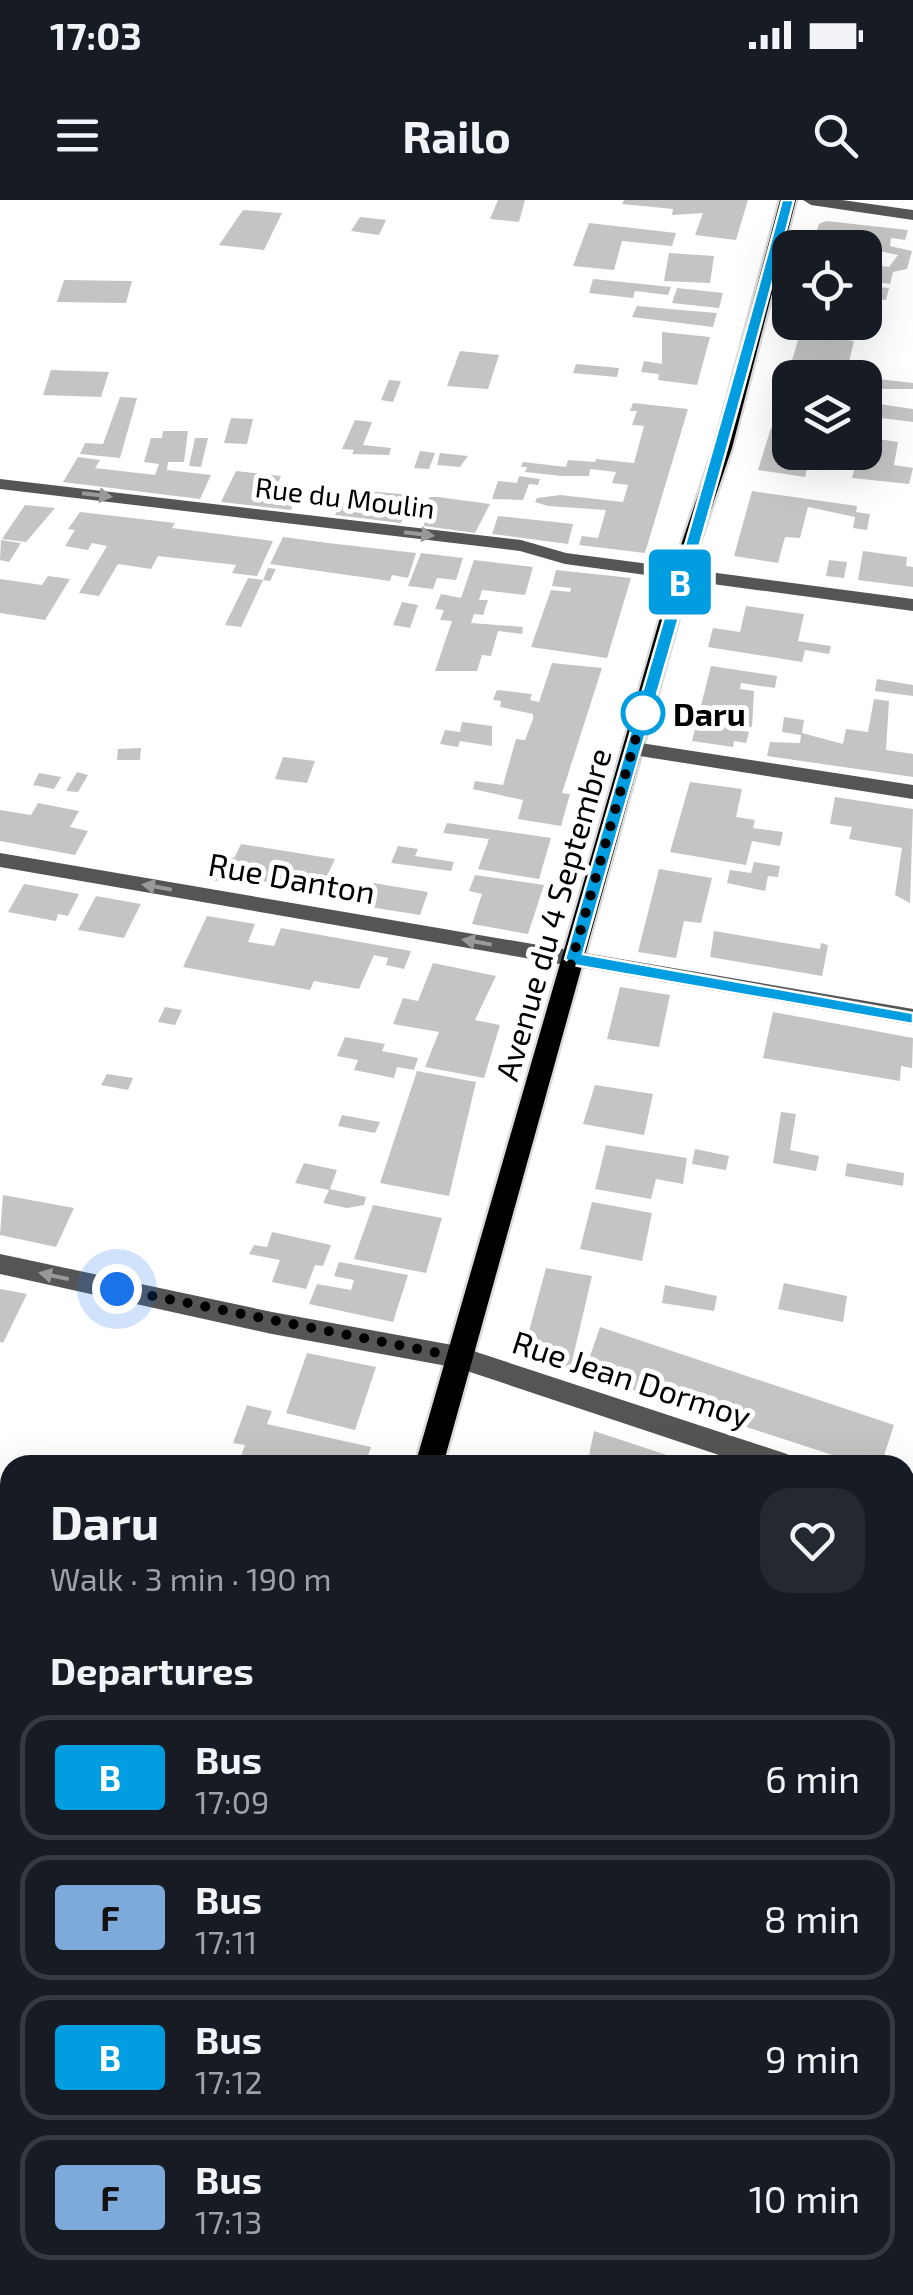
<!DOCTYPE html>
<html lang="en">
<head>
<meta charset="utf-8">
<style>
	body { margin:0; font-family:"Exo 2",sans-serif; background:#242831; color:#f1f3f6; height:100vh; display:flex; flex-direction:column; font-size:38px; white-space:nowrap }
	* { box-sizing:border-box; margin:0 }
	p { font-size:32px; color:#9ea1a6 }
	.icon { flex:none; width:55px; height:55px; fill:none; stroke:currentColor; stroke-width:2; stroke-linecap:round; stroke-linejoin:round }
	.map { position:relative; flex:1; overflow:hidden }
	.drawer { position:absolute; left:0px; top:1255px; width:915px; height:840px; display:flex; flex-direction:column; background:#171b24; border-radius:30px 30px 0 0; box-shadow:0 10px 40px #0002 }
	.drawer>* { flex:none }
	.badge { padding:0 20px; border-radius:8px; font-size:35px; line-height:65px }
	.fabs { position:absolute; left:772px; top:30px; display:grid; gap:20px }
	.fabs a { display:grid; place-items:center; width:110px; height:110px; border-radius:20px; background:#171b24; box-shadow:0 10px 40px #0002; font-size:50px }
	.you { position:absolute; width:50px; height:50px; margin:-25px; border:8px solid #fff; border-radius:50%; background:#1a73e8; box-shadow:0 0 0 15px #1a73e833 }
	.map>.badge { position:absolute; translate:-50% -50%; box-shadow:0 0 0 5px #fff }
	h2 { padding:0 50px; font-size:38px; line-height:90px }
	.round { display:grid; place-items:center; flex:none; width:105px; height:105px; border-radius:30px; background:#242831 }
	.overview { display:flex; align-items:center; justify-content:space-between; height:170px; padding:0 50px }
	h1 { font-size:48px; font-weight:700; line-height:75px }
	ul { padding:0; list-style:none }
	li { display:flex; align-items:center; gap:30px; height:125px; margin:0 20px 15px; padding:0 30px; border:5px solid #363941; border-radius:30px }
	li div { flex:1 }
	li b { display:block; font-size:38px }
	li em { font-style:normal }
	li .badge { min-width:110px; font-weight:700; text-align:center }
	.status { display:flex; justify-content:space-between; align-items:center; height:70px; padding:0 50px; background:#171b24; direction:ltr }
	.status svg { height:28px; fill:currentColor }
	header { display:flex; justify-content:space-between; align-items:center; height:130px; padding:0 50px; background:#171b24; font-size:45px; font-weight:700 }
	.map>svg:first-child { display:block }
	.building { fill:#c4c4c4 }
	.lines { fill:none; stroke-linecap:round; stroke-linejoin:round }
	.major-casing { stroke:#dbdbdb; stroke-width:5 }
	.minor { fill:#555; fill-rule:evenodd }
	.major { fill:#000; fill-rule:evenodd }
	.oneway { fill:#999 }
	.line { fill:#009ee1; stroke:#fff; stroke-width:2.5 }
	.walk { stroke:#000; stroke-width:10; stroke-dasharray:0 18 }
	.stop-dot { fill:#fff; stroke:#009ee1; stroke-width:5 }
	.labels { text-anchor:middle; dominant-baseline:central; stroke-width:10; stroke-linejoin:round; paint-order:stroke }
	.far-street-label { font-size:28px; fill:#000; stroke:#fff }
	.stop-label { font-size:32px; font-weight:bold; fill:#000; stroke:#fff; text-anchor:start }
	.street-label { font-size:32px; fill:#000; stroke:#fff }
</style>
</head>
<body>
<div class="status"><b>17:03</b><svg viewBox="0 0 49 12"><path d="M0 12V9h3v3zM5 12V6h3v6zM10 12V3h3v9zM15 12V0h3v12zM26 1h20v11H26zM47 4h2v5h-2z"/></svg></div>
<header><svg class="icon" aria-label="menu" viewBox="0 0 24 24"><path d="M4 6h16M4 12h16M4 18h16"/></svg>Railo<svg class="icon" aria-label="search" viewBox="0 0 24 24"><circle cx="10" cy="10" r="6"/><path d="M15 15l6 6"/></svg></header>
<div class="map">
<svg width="913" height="2095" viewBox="0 0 913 2095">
	<rect width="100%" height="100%" fill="#fff"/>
	<!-- building -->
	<g class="building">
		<polygon points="498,0 525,0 519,22 490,19"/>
		<polygon points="624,0 748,0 736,40 695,35 703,13 672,15 673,9 622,4"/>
		<polygon points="243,10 282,13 264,50 219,45"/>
		<polygon points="360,17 378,19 386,20 379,35 351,31"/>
		<polygon points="826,21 908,30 905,40 891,38 890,46 912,51 907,69 893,72 890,84 876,82 881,66 889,67 898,55 865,48 811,48 819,24"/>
		<polygon points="589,23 676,33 672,46 622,41 614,70 573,66"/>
		<polygon points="669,53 714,56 710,83 664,81"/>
		<polygon points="593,79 671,87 668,95 635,91 633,98 589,93"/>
		<polygon points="64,80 132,81 126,103 57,102"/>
		<polygon points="867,86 889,88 886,100 877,99 874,112 865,111"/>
		<polygon points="677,88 723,93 719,108 672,103"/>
		<polygon points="637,106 669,109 717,113 713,127 632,117"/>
		<polygon points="793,122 836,122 833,138 854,141 845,178 807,178 809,169 790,167 800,134 790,133"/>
		<polygon points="662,132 710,137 697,185 658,180 659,174 641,172 644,161 662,164"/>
		<polygon points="460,151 499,155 488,189 447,186"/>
		<polygon points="576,164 619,168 617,177 573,173"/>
		<polygon points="51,170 109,172 101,197 43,195"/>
		<polygon points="786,175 790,175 790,225 772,222"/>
		<polygon points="870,178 913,183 913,189 869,189 865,200 865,184"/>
		<polygon points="389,180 401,181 393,202 381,200"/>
		<polygon points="120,197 137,198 120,258 80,254 85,243 103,244"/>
		<polygon points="865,202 913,209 913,222 865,216"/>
		<polygon points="633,203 688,209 645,353 579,345 582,336 598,338 606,310 548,306 535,302 537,298 560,295 623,302 628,285 612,283 616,272 590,269 589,276 562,276 525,272 527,267 521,267 523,262 566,267 568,260 595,262 596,259 634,263 644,226 632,225 637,211 630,211"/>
		<polygon points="231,218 253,219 247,244 224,243"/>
		<polygon points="355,220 372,222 363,245 391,248 389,255 352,254 354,250 342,249"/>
		<polygon points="771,228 790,231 790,252 811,252 805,277 758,270"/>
		<polygon points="163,231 188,231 184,262 168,262 167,270 211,275 200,299 63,282 78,257 100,260 95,268 155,275 159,264 144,262 151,238 162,238"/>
		<polygon points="865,237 898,242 894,265 913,268 909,284 852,278 857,260 851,259 853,252 865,252"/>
		<polygon points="195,238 208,238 201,267 189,266"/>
		<polygon points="420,251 435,253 429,269 414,268"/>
		<polygon points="440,253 468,256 460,267 437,265"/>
		<polygon points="236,271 281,276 278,284 300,287 291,310 221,302"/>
		<polygon points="519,276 540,279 538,285 529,284 523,300 492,299 498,281 517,283"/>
		<polygon points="356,290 412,295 401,323 335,315 340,303 350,304"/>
		<polygon points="752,291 857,306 856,312 870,314 867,330 853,328 855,317 808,307 800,338 785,337 778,363 734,356"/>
		<polygon points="429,297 438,297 490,304 475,333 424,326"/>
		<polygon points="25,305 55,308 26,342 2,339"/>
		<polygon points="80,312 175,323 172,328 273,341 257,376 232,373 236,365 158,356 151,369 118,364 99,396 79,393 107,346 92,343 88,350 65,346 75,330 68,329"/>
		<polygon points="498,316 527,319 573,324 568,344 492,334"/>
		<polygon points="283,337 328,343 416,353 408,378 392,375 390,381 270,364"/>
		<polygon points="1,340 21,343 9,362 0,360"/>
		<polygon points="863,351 907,357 906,366 913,367 913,387 858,380"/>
		<polygon points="421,353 463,358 456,380 437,378 433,389 408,386"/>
		<polygon points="474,360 533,367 525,395 482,390 479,400 488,400 483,415 474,414 471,423 523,427 522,434 498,431 491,456 482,455 477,471 435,471 452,421 440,420 444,410 435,409 441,394 461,398"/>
		<polygon points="829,360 847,362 844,378 826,376"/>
		<polygon points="268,368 276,369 270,381 263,380 241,427 225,425 248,378 263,380"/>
		<polygon points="556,370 631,378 607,458 531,447 551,390 570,392 571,388 552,386"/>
		<polygon points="48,376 70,379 45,420 0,413 0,379 42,385"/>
		<polygon points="402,402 418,405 410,428 393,425"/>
		<polygon points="746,406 804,414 798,441 831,446 829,454 805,450 802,462 708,447 713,428 740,432"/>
		<polygon points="552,463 602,468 562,593 570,594 561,626 518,619 523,600 473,589 475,581 503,585 516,539 525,540 533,519 533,514 500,507 501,501 493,500 497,490 532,494 530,500 539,502"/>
		<polygon points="711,466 777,476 775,488 741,483 740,489 754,491 752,527 737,524 736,530 749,532 746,543 734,541 733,547 692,541"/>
		<polygon points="877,479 913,485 913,496 875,491"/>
		<polygon points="874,499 889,501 886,550 913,554 913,577 767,556 770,542 800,543 801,535 782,532 784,517 804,520 802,533 843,544 846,529 868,532"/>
		<polygon points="462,522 492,526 492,546 460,541 458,547 440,544 445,530 460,532"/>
		<polygon points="141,548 140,560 117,560 118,549"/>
		<polygon points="283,557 315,561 307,583 275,579"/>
		<polygon points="77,572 88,575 78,592 66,591"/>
		<polygon points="39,573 61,577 54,589 33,585"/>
		<polygon points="690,582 742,589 736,617 755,620 753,628 783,632 780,646 752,641 746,665 670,652"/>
		<polygon points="835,597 913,609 910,703 895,695 902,648 849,639 852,627 830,624"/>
		<polygon points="38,603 79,611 70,627 88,631 75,655 0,641 0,610 31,615"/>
		<polygon points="447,623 551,638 539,679 478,669 489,639 443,633"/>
		<polygon points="241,644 335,659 320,691 226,675 223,682 205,679 216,654 234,658"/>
		<polygon points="398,646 418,649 415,656 454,662 451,671 391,663"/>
		<polygon points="754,662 780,666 778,677 768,676 765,691 727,683 730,670 751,673"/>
		<polygon points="659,669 712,678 701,723 684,721 676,758 638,752"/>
		<polygon points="475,675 544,685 528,734 472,724 482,694 469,691"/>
		<polygon points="373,683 428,692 420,715 363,706"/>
		<polygon points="24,684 69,692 79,694 68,716 58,714 56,721 8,712"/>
		<polygon points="96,696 141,704 124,738 78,730"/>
		<polygon points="207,716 255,724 248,742 274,746 281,728 411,751 404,769 386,765 388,758 374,755 359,789 314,781 310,790 183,767"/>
		<polygon points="714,731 820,749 821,743 828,745 822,776 710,757"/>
		<polygon points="433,763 496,776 475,820 500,825 484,878 425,867 439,832 393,824 403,798 418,801"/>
		<polygon points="620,787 670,795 659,847 607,839"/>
		<polygon points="165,807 182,810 175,825 158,822"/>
		<polygon points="773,812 913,838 912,868 901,866 900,881 763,858"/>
		<polygon points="345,837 385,844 382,851 418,858 414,870 397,867 394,878 354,870 358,860 337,856"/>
		<polygon points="417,871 476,882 449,996 380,983"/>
		<polygon points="107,874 133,878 128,890 101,885"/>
		<polygon points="595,885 653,894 644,935 583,924"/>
		<polygon points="781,912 796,914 790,950 819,956 816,971 773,963"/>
		<polygon points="342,915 380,922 375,933 338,926"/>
		<polygon points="606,945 687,958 683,984 656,979 651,999 595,989"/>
		<polygon points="695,949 729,956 726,970 692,964"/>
		<polygon points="304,963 337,970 330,989 366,997 364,1005 347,1008 323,1003 329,990 295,983"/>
		<polygon points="847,963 904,973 903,986 845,976"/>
		<polygon points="3,995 74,1008 56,1047 0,1035"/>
		<polygon points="592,1002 652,1013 642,1061 580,1049"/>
		<polygon points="373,1005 442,1018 426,1073 354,1059"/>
		<polygon points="272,1032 331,1045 323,1066 315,1065 306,1089 272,1082 280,1060 249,1054 254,1045 267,1047"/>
		<polygon points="339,1062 408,1075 393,1122 309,1104 317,1084 351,1090 354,1080 334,1076"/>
		<polygon points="546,1068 592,1076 570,1170 522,1157"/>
		<polygon points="784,1083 847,1096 843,1122 778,1109"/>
		<polygon points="665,1085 717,1096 714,1111 662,1103"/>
		<polygon points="0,1089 27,1094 3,1143 0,1142"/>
		<polygon points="600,1127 894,1225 881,1265 863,1265 584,1174"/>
		<polygon points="307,1153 376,1167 355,1230 286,1213"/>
		<polygon points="247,1205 272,1211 267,1224 371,1247 365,1265 300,1265 302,1260 283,1255 279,1263 241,1256 245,1245 233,1243"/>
		<polygon points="594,1231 694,1264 694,1265 587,1265"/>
		<polygon points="10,1559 10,1595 0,1593"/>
		<polygon points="905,1670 913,1671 913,1718 905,1717"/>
		<polygon points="10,1822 10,1865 0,1863 0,1829 6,1831"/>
		<polygon points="0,1878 10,1881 10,1921 0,1918"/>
		<polygon points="0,1994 10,1996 10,2069 1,2095"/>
	</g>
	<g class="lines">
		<defs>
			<g id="major">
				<polygon points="780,0 796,0 732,248 700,342 443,1265 415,1265 682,342 714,248"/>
				<polygon points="182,2085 216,2085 213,2095 179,2095"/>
			</g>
		</defs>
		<!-- major casing -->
		<use href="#major" class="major-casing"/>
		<!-- minor -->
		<g class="minor">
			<polygon points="803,0 842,0 913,10 913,20 811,5"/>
			<polygon points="0,279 521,340 566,353 913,399 913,411 565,364 520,351 0,289"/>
			<polygon points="634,542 913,585 913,599 627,554 624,549"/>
			<polygon points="0,653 913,809 913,825 0,667"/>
			<polygon points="0,1054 272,1112 458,1146 784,1253 794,1257 798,1265 749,1265 458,1168 272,1134 0,1074"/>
			<polygon points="905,1293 913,1295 913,1319 905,1317"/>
		</g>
		<!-- major -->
		<use href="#major" class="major"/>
	</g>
	<!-- one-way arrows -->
	<defs><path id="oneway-solid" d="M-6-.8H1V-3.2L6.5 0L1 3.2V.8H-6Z" transform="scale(2.5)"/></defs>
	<g class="oneway">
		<use href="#oneway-solid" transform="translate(97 295) rotate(7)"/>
		<use href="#oneway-solid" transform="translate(419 334) rotate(7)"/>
		<use href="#oneway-solid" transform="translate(157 687) rotate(-170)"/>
		<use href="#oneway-solid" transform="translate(477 742) rotate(-170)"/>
		<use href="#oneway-solid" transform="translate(54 1076) rotate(-168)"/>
	</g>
	<!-- line -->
	<path class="line" d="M782,0H794C729,253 653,503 583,754L913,813V824L573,765L565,759C637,506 714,254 782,0Z"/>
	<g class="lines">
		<!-- walk -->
		<polyline class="walk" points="117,1089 458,1157 643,513"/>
	</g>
	<!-- markers -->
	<circle class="stop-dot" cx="643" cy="513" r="20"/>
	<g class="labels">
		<!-- far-street labels -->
		<g class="far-street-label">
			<text transform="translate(345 297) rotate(7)">Rue du Moulin</text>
		</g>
		<!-- stop labels -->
		<g class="stop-label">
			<text x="673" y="513">Daru</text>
		</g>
		<!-- street labels -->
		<g class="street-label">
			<text transform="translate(292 677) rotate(10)">Rue Danton</text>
			<text transform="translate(552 714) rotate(-74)">Avenue du 4 Septembre</text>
			<text transform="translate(632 1178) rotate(18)">Rue Jean Dormoy</text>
		</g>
	</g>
</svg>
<div class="fabs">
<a><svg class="icon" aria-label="locate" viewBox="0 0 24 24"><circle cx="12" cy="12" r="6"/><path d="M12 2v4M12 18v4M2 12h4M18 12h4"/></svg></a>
<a><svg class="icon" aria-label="layers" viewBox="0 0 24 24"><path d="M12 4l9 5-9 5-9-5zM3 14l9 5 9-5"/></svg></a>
</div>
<div class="you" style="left:117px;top:1089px"></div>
<b class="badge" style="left:680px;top:382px;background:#009ee1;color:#fff">B</b>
<section class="drawer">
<div class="overview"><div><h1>Daru</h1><p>Walk · 3 min · 190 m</p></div><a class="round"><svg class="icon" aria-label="heart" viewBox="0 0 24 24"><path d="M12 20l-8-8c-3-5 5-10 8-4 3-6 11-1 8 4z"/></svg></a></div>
<h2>Departures</h2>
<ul>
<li><span class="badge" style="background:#009ee1;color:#fff">B</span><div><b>Bus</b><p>17:09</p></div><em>6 min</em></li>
<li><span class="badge" style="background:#7da9db;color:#111">F</span><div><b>Bus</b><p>17:11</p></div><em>8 min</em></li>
<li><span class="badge" style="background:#009ee1;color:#fff">B</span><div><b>Bus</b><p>17:12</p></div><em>9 min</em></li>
<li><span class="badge" style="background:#7da9db;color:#111">F</span><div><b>Bus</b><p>17:13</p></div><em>10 min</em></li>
</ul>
</section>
</div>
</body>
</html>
